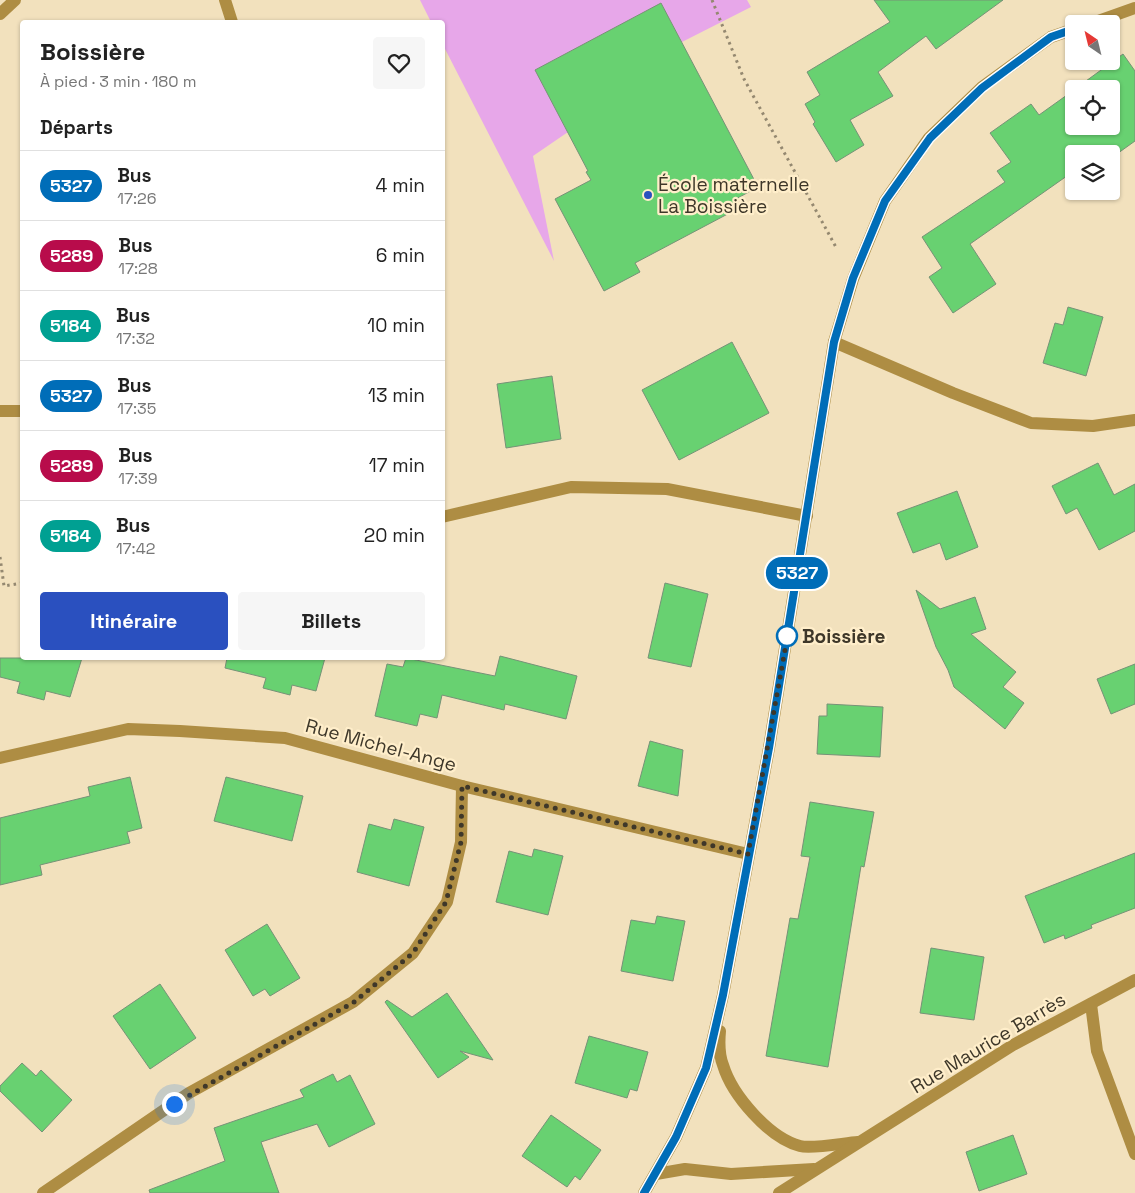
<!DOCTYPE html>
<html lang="fr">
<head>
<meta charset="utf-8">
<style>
	body { margin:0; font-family:"Space Grotesk",sans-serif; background:#f6f6f6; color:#222; height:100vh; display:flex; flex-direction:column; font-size:19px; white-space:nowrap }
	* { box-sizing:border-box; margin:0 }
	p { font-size:16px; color:#767676 }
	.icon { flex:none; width:28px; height:28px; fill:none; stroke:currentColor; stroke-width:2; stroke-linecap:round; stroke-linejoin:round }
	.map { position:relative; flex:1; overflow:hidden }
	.panel { position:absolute; left:20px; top:20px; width:425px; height:640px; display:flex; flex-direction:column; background:#fff; border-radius:5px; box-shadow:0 1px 4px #0004 }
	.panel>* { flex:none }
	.badge { padding:0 10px; border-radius:16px; font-size:18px; line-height:32px }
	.needle { width:32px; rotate:325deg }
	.buttons { position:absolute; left:1065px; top:15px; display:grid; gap:10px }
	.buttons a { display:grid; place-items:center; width:55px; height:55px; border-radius:5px; background:#fff; box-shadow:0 1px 4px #0004; font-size:25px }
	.you { position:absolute; width:25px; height:25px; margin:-12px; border:4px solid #fff; border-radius:50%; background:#1a73e8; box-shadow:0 0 0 8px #1a73e833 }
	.map>.badge { position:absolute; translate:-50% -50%; box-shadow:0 0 0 2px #fff }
	h2 { padding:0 20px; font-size:19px; line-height:45px }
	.round { display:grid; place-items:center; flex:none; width:52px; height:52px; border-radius:5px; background:#f6f6f6 }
	.overview { display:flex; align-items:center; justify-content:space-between; height:85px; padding:0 20px }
	h1 { font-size:24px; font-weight:600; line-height:38px }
	.cta { display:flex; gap:10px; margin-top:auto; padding:10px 20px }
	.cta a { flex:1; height:58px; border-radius:5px; background:#2a50bf; color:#fff; font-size:20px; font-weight:600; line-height:58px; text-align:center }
	.cta a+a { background:#f6f6f6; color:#222 }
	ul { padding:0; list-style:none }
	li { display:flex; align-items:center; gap:15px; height:70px; padding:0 20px; border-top:1px solid #e0e0e0 }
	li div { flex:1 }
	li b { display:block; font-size:19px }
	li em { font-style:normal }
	li .badge { min-width:55px; font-weight:700; text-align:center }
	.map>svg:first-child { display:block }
	.green { fill:#e7a7e9 }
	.building { fill:#68d171; stroke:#769277 }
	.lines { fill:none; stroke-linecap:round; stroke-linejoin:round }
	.path { stroke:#948870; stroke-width:3; stroke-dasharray:2.5 4; stroke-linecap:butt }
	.minor { stroke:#ae8d43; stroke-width:12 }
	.line-casing { stroke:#fff; stroke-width:11 }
	.line { stroke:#006db8; stroke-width:8 }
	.walk { stroke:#3e3729; stroke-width:5; stroke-dasharray:0 9 }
	.poi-dot { fill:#2a50bf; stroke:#ffeeca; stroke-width:2 }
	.stop-dot { fill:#fff; stroke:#006db8; stroke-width:2.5 }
	.labels { text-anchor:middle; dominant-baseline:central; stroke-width:4.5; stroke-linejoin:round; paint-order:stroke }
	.poi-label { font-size:19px; fill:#3e3729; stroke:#ffeeca; text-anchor:start }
	.stop-label { font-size:19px; font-weight:bold; fill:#3e3729; stroke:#ffeeca; text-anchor:start }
	.street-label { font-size:19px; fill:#3e3729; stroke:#ffeeca }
</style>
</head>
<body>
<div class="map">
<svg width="1135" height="1193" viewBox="0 0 1135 1193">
	<rect width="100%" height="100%" fill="#f2e1bd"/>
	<!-- green -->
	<polygon class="green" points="420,0 747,0 751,7 682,42 661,3 535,70 568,132 533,156 554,261 443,45 442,22 431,22"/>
	<!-- building -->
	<g class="building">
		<polygon points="874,0 1003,0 936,49 926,36 878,72 893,96 850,120 864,145 836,162 813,124 815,122 805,104 820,95 807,72 890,22"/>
		<polygon points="661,3 758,187 734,200 739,208 635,263 640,272 604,291 555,199 591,180 586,172 588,171 535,70"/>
		<polygon points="1123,54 1135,71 1135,141 1114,156 1108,147 1098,154 1074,154 1074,171 970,244 996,284 953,313 929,277 942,268 922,237 1005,182 997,171 1011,162 990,133 1031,104 1039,115 1074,90 1074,126 1111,126 1111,89 1075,89"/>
		<polygon points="1068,307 1103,317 1086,376 1043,363 1055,323 1063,325"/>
		<polygon points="732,342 769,413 679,460 642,390"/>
		<polygon points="552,376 561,439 506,448 497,384"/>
		<polygon points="1098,463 1114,495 1135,484 1135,531 1099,550 1077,508 1066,514 1052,486"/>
		<polygon points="957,491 978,547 946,560 940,543 913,553 897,513"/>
		<polygon points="665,583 708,594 691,667 648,658"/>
		<polygon points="916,590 940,609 975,597 986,629 971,634 1016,672 1003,687 1024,703 1005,729 954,687 948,670 936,647"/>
		<polygon points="500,656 577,676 566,719 505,704 504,710 442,695 437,718 420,714 417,726 375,716 387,664 403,667 406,658 495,676"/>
		<polygon points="0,658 82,658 70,697 46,691 44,700 17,693 20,682 0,677"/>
		<polygon points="227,658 325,658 316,691 292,685 290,695 263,688 266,678 225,668"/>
		<polygon points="1135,664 1135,704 1111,714 1097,679"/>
		<polygon points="827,704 883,707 880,757 817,754 819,716 827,716"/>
		<polygon points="650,741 683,750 678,796 638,786"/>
		<polygon points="130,777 142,828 127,832 130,843 40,865 42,875 0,885 0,818 90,796 88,787"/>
		<polygon points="226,777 303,796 292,841 214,821"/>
		<polygon points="810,802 874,812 864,867 861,866 828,1067 766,1056 790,918 798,919 810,857 801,856"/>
		<polygon points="394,819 424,827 409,886 357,872 369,824 391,830"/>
		<polygon points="534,849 563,856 548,915 496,902 509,851 532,857"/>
		<polygon points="1135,853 1135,908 1091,925 1092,928 1065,939 1064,935 1044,943 1025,896"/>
		<polygon points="657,916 685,921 673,981 621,971 631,920 655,924"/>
		<polygon points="267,924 300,978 270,996 265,989 253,996 225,950"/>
		<polygon points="931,948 984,957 974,1020 920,1013"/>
		<polygon points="160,984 196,1038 150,1069 113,1016"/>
		<polygon points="447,993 493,1060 460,1051 469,1057 438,1078 385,1002 387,1000 412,1017"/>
		<polygon points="589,1036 648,1052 637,1091 630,1089 627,1098 575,1083"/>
		<polygon points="22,1063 36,1076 41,1070 72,1100 42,1132 0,1091 0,1086"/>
		<polygon points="333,1074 337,1082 350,1075 375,1124 329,1147 317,1124 261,1142 279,1193 150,1193 149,1190 225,1161 214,1128 304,1097 300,1090"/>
		<polygon points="551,1115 601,1150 580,1180 575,1176 567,1187 522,1156"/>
		<polygon points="1013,1135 1027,1174 979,1191 966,1152"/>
	</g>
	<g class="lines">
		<!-- path -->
		<g class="path">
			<polyline points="712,0 744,79 837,249"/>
			<polyline points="0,557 4,586 22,583"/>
		</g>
		<!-- minor -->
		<g class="minor">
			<polyline points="225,0 232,22"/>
			<polyline points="0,14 15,0"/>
			<polyline points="1090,24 1135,8"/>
			<polyline points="834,342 953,393 1031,423 1093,426 1135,420"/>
			<polyline points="0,411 22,411"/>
			<polyline points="442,517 571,487 667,489 807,516"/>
			<polyline points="0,758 128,729 180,731 285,738 462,786 748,854"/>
			<polyline points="1091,1004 1097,1051 1135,1154"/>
			<path d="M720,1031C719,1042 719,1055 723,1065C732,1095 769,1138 800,1146C812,1149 844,1143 858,1142"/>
			<polyline points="656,1174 685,1169 731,1174 814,1169"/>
			<polyline points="43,1193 189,1093 353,1002 413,953 447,902 461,842 462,786"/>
			<polyline points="644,1193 676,1137 706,1068 723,995 769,748 834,342 853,279 885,201 929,138 982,87 1051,37 1074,29"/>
			<polyline points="779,1193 1013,1045 1135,980"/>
		</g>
	</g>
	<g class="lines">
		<defs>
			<polyline id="line" points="644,1193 676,1137 706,1068 723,995 769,748 834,342 853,278 885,201 930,138 982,88 1051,37 1074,29"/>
		</defs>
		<!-- line casing -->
		<use href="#line" class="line-casing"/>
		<!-- line -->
		<use href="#line" class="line"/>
		<!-- walk -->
		<polyline class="walk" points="174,1104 354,1002 413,953 446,902 461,842 462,786 748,854 789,628 787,636"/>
	</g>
	<!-- markers -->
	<circle class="poi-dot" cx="648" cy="195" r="5"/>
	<circle class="stop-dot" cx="787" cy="636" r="10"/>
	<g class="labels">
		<!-- poi labels -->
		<g class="poi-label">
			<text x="658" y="184">École maternelle<tspan x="658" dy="22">La Boissière</tspan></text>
		</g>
		<!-- stop labels -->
		<g class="stop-label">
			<text x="802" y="636">Boissière</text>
		</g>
		<!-- street labels -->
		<g class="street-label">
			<text transform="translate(381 745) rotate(15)">Rue Michel-Ange</text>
			<text transform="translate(988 1043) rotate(-31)">Rue Maurice Barrès</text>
		</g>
	</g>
</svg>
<div class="buttons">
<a><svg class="needle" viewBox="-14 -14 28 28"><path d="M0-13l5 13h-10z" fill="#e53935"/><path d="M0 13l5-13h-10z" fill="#767676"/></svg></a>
<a><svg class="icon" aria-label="locate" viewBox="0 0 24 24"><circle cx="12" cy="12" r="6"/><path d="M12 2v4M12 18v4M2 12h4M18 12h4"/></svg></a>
<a><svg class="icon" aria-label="layers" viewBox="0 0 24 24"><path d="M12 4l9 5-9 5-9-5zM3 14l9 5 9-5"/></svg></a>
</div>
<div class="you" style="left:174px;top:1104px"></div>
<b class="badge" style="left:797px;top:573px;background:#006db8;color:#fff">5327</b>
<section class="panel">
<div class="overview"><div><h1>Boissière</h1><p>À pied · 3 min · 180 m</p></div><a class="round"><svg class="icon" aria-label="heart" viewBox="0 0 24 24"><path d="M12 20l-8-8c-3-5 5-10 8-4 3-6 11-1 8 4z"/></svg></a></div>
<h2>Départs</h2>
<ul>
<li><span class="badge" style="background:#006db8;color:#fff">5327</span><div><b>Bus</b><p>17:26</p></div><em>4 min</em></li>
<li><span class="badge" style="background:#b80c4b;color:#fff">5289</span><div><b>Bus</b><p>17:28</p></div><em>6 min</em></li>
<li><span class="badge" style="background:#00a092;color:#fff">5184</span><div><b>Bus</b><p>17:32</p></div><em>10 min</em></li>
<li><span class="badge" style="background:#006db8;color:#fff">5327</span><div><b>Bus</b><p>17:35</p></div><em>13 min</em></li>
<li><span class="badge" style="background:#b80c4b;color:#fff">5289</span><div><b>Bus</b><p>17:39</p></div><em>17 min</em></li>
<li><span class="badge" style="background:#00a092;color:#fff">5184</span><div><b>Bus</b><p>17:42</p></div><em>20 min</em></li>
</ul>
<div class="cta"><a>Itinéraire</a><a>Billets</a></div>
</section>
</div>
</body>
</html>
